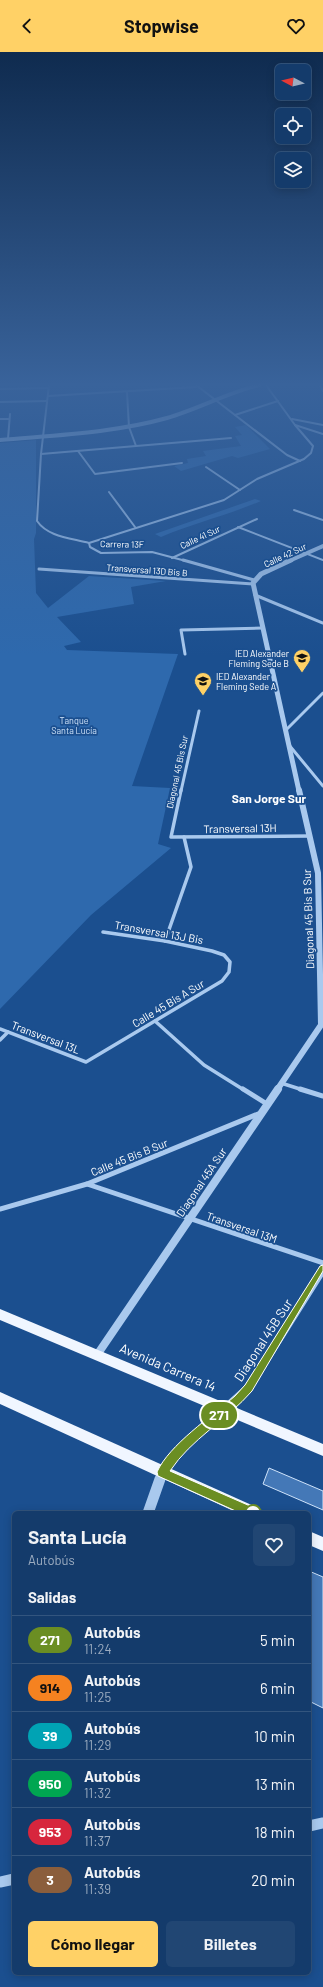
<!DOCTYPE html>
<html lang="es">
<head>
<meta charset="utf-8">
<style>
	body { margin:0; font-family:Barlow,sans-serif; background:#214673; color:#f1f3f6; height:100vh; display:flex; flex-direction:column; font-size:15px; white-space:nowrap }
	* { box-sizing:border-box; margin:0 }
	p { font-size:13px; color:#9dadc1 }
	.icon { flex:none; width:22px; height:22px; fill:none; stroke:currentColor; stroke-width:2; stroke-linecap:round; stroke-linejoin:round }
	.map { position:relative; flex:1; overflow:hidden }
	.side { position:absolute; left:12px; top:1459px; width:299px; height:464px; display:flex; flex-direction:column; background:#143b6b; border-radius:6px; box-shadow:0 2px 10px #0003,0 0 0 1px #33557e }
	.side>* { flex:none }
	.badge { padding:0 8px; border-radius:13px; font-size:14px; line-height:26px }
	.needle { width:26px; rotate:277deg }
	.buttons { position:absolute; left:275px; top:12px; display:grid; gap:8px }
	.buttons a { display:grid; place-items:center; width:36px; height:36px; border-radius:6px; background:#143b6b; box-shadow:0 2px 10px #0003,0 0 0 1px #33557e; font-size:20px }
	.map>.badge { position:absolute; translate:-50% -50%; box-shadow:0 0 0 2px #fff }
	h2 { padding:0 16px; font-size:15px; line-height:36px }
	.round { display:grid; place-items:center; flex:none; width:42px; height:42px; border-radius:6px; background:#214673 }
	.overview { display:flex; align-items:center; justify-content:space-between; height:68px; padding:0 16px }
	h1 { font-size:19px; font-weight:700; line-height:30px }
	.cta { display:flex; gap:8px; margin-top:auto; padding:8px 16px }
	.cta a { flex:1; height:46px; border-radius:6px; background:#ffd166; color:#111; font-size:16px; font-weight:700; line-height:46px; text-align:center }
	.cta a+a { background:#214673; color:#f1f3f6 }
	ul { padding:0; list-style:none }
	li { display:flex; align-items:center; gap:12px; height:48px; padding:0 16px; border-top:1px solid #33557e }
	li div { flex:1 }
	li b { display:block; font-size:15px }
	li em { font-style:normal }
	li .badge { min-width:44px; font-weight:700; text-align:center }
	header { display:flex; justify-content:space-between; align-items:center; height:52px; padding:0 16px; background:#ffd166; color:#111; font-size:18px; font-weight:700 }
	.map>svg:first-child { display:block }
	.green { fill:#2e69ad }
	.building { fill:#4478b7; stroke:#cfe3fa }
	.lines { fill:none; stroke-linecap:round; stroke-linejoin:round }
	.minor-far3 { stroke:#a9c9ee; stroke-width:2 }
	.minor-far2 { stroke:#a9c9ee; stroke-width:3 }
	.minor-far1 { stroke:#a9c9ee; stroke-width:3.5 }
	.minor { stroke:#a9c9ee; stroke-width:5 }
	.tertiary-far4 { stroke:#a9c9ee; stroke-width:4 }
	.tertiary-far3 { stroke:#a9c9ee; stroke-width:5 }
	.tertiary-far2 { stroke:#a9c9ee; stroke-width:6 }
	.tertiary-far1 { stroke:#a9c9ee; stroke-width:8 }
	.tertiary { stroke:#a9c9ee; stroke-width:11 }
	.primary { fill:#f0f6ff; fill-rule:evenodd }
	.line { fill:#6b8e23; stroke:#fff }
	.stop-dot { fill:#fff; stroke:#6b8e23; stroke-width:2 }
	.labels { text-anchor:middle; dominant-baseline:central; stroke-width:3.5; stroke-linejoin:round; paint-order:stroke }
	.far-street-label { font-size:9px; fill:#fff; stroke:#1b4f8f }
	.far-poi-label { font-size:9px; fill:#fff; stroke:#1b4f8f; text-anchor:end }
	.far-park-label { font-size:9px; fill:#cfe3fa; stroke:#1b4f8f }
	.street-label { font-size:11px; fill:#fff; stroke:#1b4f8f }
	.neighbourhood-label { font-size:12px; font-weight:bold; fill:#fff; stroke:#1b4f8f }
	.near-street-label { font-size:13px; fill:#fff; stroke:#1b4f8f }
</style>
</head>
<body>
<header><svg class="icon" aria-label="back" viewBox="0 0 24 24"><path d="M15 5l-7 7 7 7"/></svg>Stopwise<svg class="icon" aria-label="heart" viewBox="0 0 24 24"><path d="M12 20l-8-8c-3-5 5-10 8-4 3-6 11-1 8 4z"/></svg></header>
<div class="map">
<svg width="323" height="1935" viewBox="0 0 323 1935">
	<rect width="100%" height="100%" fill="#1b4f8f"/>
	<!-- green -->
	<g class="green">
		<polygon points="246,373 270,397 238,406 232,404 181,419 174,414 188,411 187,407 206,404 203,399 241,394 235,384 242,383 235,375"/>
		<polygon points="36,388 36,481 34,487 36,541 48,556 89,524 166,529 131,535 134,552 57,565 81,590 64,594 67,598 178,602 132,734 170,736 158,792 171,796 91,863 0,957 0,391"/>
		<path d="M255,447L261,449C228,463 194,471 161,485L155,482Z"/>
	</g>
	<!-- building -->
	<g class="building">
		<polygon points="269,1416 323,1439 323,1458 263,1432"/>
		<polygon points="309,1519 323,1525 323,1656 309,1649"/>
	</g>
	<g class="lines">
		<!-- minor-far3 -->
		<g class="minor-far3">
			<path d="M49,333L41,402L37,469C48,485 71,486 89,491L90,495L101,501L152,500L186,509"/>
			<polyline points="196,333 287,403 300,409"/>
			<polyline points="320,333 323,339"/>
			<polyline points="0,337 48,336"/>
			<polyline points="127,340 129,375 136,394"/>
			<polyline points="48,344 196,335"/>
			<polyline points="0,350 47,349"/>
			<polyline points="235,363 278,349"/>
			<polyline points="0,367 9,367"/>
			<polyline points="292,367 323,373"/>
			<polyline points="295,373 323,382"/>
			<polyline points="8,387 10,362"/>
			<polyline points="78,399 95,422 182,411"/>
			<polyline points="41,402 231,386"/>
			<polyline points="206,415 240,438"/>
			<polyline points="109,440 135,475"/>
			<polyline points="294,458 323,468"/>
			<polyline points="238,475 323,508"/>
			<polyline points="89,491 224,448 257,427 304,407 311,401 313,394 295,373 266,333"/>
			<polyline points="172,506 257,467"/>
		</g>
		<!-- minor-far2 -->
		<g class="minor-far2">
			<polyline points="183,508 254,528"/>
			<polyline points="39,517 253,532"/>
			<polyline points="255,543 323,571"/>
			<polyline points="185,602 181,578 262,576"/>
			<polyline points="286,678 323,641"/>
			<polyline points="289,693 323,734"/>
			<polyline points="181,739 199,659"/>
		</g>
		<!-- minor-far1 -->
		<g class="minor-far1">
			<polyline points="181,738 171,785 310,784"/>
			<polyline points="165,889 191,815 184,785"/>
			<polyline points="155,969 204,1013 244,1038"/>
			<polyline points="0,977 86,1010 222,929 229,920 230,910 224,903 212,899 165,889 103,880"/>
			<polyline points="0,988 8,980"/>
			<polyline points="281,1031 303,1038"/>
		</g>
		<!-- minor -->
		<g class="minor">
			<polyline points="243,1037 267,1052"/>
			<polyline points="300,1037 323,1044"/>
			<polyline points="87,1132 323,1211"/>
			<polyline points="0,1157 87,1132 258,1062"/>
		</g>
		<!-- tertiary-far4 -->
		<g class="tertiary-far4">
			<path d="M0,388C56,383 113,381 167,366C198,357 227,341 259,333"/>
			<polyline points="289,509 323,494"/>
		</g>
		<!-- tertiary-far3 -->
		<polyline class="tertiary-far3" points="291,508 261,522 253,531 299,739"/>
		<!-- tertiary-far2 -->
		<polyline class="tertiary-far2" points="277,1038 321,973 318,821 299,738"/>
		<!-- tertiary-far1 -->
		<g class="tertiary-far1">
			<polyline points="97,1303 278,1037"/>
			<polyline points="159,1428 165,1415 177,1399 248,1336 323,1217"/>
		</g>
		<!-- tertiary -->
		<g class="tertiary">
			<polyline points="148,1461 160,1427"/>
			<polyline points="309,1774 323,1771"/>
			<polyline points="0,1830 14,1827"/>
		</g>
		<!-- primary -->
		<g class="primary">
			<polygon points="0,1257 323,1392 323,1404 0,1268"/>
			<polygon points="0,1340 258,1456 260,1461 238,1461 0,1352"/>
			<polygon points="309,1479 323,1485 323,1499 309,1493"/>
		</g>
	</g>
	<!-- sky -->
	<linearGradient id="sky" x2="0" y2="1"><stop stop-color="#0f2b4f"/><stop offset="0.55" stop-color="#39639b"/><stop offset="1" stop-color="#39639b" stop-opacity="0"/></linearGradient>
	<rect width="323" height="604" fill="url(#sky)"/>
	<!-- line -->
	<path class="line" d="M323,1213V1219L252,1339C227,1368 191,1387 170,1419L257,1457L258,1461L257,1465L253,1466L249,1465L158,1424L157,1420C169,1393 212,1364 235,1344L245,1333L320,1214Z"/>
	<!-- icons -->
	<defs>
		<symbol id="school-pin" viewBox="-11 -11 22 30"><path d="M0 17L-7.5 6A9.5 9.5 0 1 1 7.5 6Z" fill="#ffd166" stroke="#1b4f8f"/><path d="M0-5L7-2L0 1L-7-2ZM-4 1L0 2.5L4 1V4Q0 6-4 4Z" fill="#111"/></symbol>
	</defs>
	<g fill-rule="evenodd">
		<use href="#school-pin" x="292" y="596" width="20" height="27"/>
		<use href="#school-pin" x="193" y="619" width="20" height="27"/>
	</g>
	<!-- markers -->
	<circle class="stop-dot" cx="253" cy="1461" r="8"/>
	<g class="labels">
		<!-- far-street labels -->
		<g class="far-street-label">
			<text transform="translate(200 485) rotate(-25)">Calle 41 Sur</text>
			<text transform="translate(122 492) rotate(1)">Carrera 13F</text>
			<text transform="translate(285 503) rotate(-25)">Calle 42 Sur</text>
			<text transform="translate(147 518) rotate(4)">Transversal 13D Bis B</text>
			<text transform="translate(177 720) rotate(-78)">Diagonal 45 Bis Sur</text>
		</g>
		<!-- far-poi labels -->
		<g class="far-poi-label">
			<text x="289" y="601">IED Alexander<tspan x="289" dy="10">Fleming Sede B</tspan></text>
			<text x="216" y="624" text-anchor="start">IED Alexander<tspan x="216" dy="10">Fleming Sede A</tspan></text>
		</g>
		<!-- far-park labels -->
		<g class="far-park-label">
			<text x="74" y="668">Tanque<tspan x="74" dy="10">Santa Lucía</tspan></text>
		</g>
		<!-- street labels -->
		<g class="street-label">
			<text transform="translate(240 776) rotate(-1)">Transversal 13H</text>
			<text transform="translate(308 867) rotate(-92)">Diagonal 45 Bis B Sur</text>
			<text transform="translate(159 880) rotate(10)">Transversal 13J Bis</text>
			<text transform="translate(168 951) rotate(-31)">Calle 45 Bis A Sur</text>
			<text transform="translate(46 985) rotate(21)">Transversal 13L</text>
			<text transform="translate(129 1105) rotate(-22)">Calle 45 Bis B Sur</text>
			<text transform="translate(201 1130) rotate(-56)">Diagonal 45A Sur</text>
			<text transform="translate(242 1175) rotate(19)">Transversal 13M</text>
		</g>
		<!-- neighbourhood labels -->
		<g class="neighbourhood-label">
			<text x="269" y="746">San Jorge Sur</text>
		</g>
		<!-- near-street labels -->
		<g class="near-street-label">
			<text transform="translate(263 1288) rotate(-57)">Diagonal 45B Sur</text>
			<text transform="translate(168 1315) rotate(23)">Avenida Carrera 14</text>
		</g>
	</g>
</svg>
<div class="buttons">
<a><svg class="needle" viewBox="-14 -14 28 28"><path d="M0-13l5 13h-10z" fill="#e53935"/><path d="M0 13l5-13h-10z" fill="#9dadc1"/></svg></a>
<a><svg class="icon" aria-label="locate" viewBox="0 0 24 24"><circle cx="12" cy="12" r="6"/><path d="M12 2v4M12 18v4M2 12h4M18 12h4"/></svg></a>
<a><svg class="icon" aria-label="layers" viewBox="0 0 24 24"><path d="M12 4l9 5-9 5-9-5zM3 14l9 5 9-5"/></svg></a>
</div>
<b class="badge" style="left:219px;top:1363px;background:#6b8e23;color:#fff">271</b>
<section class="side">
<div class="overview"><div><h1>Santa Lucía</h1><p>Autobús</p></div><a class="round"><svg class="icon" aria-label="heart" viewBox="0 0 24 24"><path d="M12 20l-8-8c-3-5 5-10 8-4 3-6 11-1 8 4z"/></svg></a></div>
<h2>Salidas</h2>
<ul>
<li><span class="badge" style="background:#6b8e23;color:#fff">271</span><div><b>Autobús</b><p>11:24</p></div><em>5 min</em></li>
<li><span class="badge" style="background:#f58220;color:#111">914</span><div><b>Autobús</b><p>11:25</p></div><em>6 min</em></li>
<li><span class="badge" style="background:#00a3b4;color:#fff">39</span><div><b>Autobús</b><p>11:29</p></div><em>10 min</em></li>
<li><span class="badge" style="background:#00a651;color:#fff">950</span><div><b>Autobús</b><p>11:32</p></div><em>13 min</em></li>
<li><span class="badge" style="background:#d7263d;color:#fff">953</span><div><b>Autobús</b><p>11:37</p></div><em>18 min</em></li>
<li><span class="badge" style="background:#8b5e3c;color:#fff">3</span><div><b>Autobús</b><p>11:39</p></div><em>20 min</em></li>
</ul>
<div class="cta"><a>Cómo llegar</a><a>Billetes</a></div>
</section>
</div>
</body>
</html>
